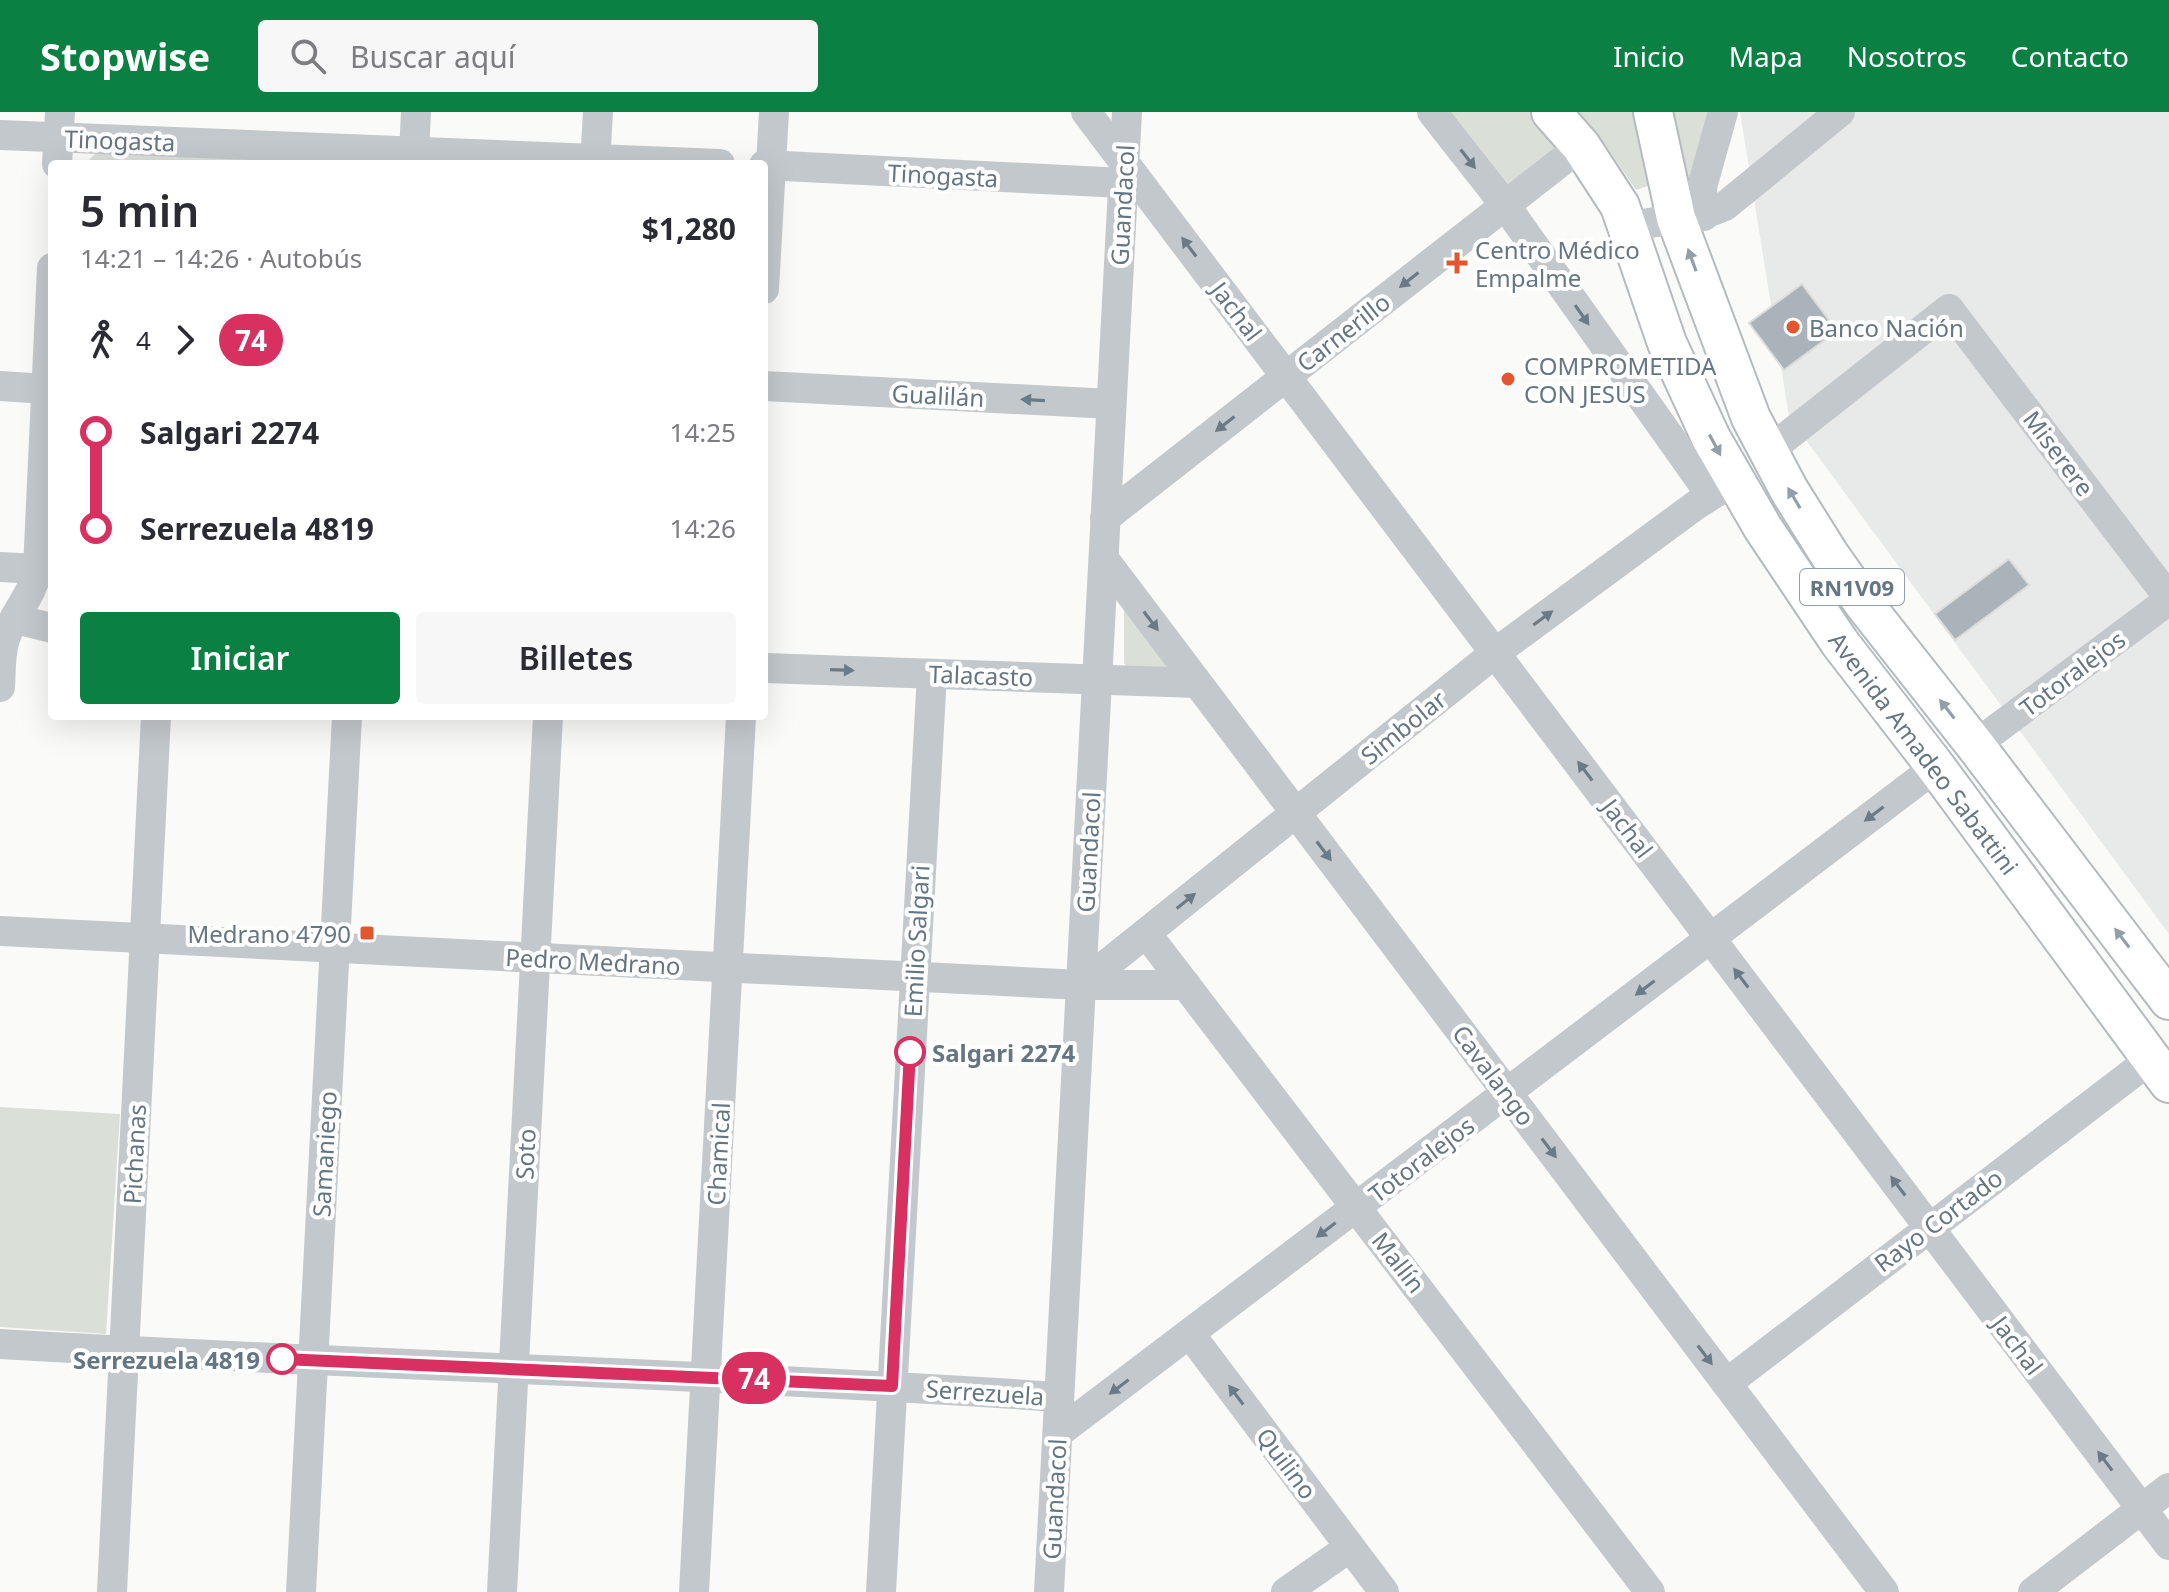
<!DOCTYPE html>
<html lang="es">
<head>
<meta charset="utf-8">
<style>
	body { margin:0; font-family:"Noto Sans",sans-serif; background:#f7f7f7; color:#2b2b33; height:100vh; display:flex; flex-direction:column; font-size:30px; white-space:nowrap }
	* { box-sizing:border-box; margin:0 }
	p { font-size:26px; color:#7c7c81 }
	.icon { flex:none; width:44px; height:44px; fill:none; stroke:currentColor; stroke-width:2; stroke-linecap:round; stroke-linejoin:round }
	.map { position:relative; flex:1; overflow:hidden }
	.details { position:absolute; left:48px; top:48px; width:720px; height:560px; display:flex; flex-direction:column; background:#fff; border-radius:8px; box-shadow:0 8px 32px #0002 }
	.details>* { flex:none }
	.badge { padding:0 16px; border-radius:26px; font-size:28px; line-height:52px }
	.map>.badge { position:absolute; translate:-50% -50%; box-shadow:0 0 0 4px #fff }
	.legs { display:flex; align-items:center; gap:12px; height:88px; padding:0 32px; font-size:26px }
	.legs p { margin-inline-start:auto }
	.headline { display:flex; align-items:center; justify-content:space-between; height:136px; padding:0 32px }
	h1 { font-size:44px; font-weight:600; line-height:60px }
	.button { display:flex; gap:16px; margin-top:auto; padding:16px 32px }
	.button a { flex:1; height:92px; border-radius:8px; background:#0b8043; color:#fff; font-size:32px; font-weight:600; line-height:92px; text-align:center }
	.button a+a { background:#f7f7f7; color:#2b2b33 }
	ul { padding:0 32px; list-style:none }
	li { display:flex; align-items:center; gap:28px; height:96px; font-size:30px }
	li i { display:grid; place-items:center; width:12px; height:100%; margin:0 10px; background:currentColor }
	li i::after { content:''; width:20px; height:20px; margin:-10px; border:6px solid; border-radius:50%; background:#fff }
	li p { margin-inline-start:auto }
	li:first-child i { background:linear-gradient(#0000 50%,currentColor 0) }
	li:last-child i { background:linear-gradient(currentColor 50%,#0000 0) }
	header { display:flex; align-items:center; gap:48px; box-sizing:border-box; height:112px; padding:0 40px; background:#0b8043; color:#fff }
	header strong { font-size:38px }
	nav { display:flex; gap:44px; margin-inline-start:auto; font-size:28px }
	.search { width:560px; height:72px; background:#f7f7f7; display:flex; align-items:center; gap:20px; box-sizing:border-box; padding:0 28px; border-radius:8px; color:#7c7c81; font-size:30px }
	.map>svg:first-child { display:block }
	.built { fill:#e8e9e9 }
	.green { fill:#dadfd7 }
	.building { fill:#aab3b9; stroke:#dcdcda; stroke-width:2 }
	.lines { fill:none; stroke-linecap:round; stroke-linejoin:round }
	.major-casing { stroke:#b5babe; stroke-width:42 }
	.minor { stroke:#c3c8cc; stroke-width:30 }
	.major { stroke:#fff; stroke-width:38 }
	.oneway { fill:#6a7a87 }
	.oneway2 { fill:#939fa8 }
	.line-1-casing { stroke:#fff; stroke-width:18 }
	.line-1 { stroke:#d93062; stroke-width:12 }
	.poi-dot { fill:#e4572e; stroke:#fff; stroke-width:3 }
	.stop-1-dot { fill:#fff; stroke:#d93062; stroke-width:4 }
	.labels { text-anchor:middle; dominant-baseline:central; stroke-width:8; stroke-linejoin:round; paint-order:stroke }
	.shield { fill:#fff; stroke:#939fa8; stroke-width:2 }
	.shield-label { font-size:22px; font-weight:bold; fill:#657683 }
	.street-label { font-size:24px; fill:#657683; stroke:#fff }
	.poi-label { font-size:24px; fill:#657683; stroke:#fff; text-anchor:start }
	.stop-label { font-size:24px; font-weight:bold; fill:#657683; stroke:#fff; text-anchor:start }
</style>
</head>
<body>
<header>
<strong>Stopwise</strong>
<div class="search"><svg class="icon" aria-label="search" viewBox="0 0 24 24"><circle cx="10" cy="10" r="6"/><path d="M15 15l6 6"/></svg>Buscar aquí</div>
<nav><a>Inicio</a><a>Mapa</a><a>Nosotros</a><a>Contacto</a></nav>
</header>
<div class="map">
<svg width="2169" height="1480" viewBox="0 0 2169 1480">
	<rect width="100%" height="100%" fill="#fafaf8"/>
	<!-- built -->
	<polygon class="built" points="1740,0 2169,0 2169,822 1789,305"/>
	<!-- green -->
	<g class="green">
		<polygon points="1446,0 1537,0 1565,32 1507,78"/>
		<polygon points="1578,0 1633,0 1648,74 1636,78 1597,21"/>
		<polygon points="1671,0 1723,0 1688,75"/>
		<polygon points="96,41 355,52 85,52"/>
		<polygon points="1124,498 1174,554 1166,561 1130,560 1124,551"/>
		<polygon points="0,995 120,1002 106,1222 0,1215"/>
	</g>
	<!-- building -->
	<g class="building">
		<polygon points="1802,172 1837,219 1784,258 1749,211"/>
		<polygon points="2009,447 2029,473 1955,528 1935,502"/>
	</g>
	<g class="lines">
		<defs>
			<g id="major">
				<polyline points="1551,0 1581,34 1620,94 1667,231 1711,326 1763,416 1840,531 1936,655 2169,971"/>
				<polyline points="1653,0 1676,106 1751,306 1789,378 1829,442 1864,492 1975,633 2169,888"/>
			</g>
		</defs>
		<!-- major casing -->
		<use href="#major" class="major-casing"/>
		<!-- minor -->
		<g class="minor">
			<polyline points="1086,0 2169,1433"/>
			<polyline points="1432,0 1505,93 1711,383"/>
			<polyline points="0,23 720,52"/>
			<polyline points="414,40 416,0"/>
			<polyline points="57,52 60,0"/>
			<polyline points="595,52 598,0"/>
			<polyline points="764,53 1123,71"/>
			<polyline points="1704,104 1702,75 1723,0"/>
			<path d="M1628,115C1661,107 1695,108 1725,94L1840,0"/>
			<polyline points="764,177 774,0"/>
			<polyline points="0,274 46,277"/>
			<polyline points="764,274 1111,292"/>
			<polyline points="1767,340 1949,197 2169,486"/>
			<polyline points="1105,406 1581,34"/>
			<polyline points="1104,447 1884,1480"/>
			<polyline points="0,455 38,457"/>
			<polyline points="15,507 52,516"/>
			<polyline points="764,556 1197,571"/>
			<path d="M0,575C1,557 0,536 8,519C18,496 32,483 38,457L52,156"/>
			<polyline points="1975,633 2169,488"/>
			<polyline points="0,819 1081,873 1186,873"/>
			<polyline points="1146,821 1650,1480"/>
			<polyline points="1081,873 1495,541 1696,393 1734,369"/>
			<polyline points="1190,1222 1384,1480"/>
			<path d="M0,1232C353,1253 706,1261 1059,1285"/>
			<polyline points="1727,1271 2151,947"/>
			<polyline points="1058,1321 1936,655"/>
			<polyline points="112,1480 156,604"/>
			<polyline points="301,1480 347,604"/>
			<polyline points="502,1480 548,604"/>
			<polyline points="694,1480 741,604"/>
			<polyline points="881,1480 932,562"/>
			<polyline points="1049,1480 1127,0"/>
			<polyline points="1286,1480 1350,1435"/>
			<polyline points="2033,1480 2169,1376"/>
		</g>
		<!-- major -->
		<use href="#major" class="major"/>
	</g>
	<!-- one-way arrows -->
	<defs><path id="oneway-solid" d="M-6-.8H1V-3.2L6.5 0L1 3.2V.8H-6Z" transform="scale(2)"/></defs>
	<g class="oneway">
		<use href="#oneway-solid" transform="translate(1468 47) rotate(52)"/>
		<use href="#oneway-solid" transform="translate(1189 135) rotate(-127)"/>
		<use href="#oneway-solid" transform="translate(1409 168) rotate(142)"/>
		<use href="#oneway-solid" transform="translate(1582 203) rotate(55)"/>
		<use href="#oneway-solid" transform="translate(1033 288) rotate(-177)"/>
		<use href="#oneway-solid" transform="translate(1225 312) rotate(142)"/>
		<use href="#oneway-solid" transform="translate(1543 506) rotate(-36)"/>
		<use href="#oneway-solid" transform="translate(1151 509) rotate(53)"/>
		<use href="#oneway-solid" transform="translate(842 558) rotate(2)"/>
		<use href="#oneway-solid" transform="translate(1585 659) rotate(-127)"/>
		<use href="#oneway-solid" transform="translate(1874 702) rotate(143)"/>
		<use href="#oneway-solid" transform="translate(1324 739) rotate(53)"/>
		<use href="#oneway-solid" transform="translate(1186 789) rotate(-39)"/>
		<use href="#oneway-solid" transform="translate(1741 866) rotate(-127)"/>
		<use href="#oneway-solid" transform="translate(1645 876) rotate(143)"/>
		<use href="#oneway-solid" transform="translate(1549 1036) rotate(53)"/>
		<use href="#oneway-solid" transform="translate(1898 1074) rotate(-127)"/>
		<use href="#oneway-solid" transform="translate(1326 1118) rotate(143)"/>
		<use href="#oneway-solid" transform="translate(1705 1243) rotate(53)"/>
		<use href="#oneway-solid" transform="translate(1119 1275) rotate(143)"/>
		<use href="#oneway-solid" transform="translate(1236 1283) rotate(-127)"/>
		<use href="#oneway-solid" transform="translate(2105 1349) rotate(-127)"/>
	</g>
	<g class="oneway2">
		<use href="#oneway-solid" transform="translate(1692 148) rotate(-110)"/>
		<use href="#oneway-solid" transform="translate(1715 333) rotate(62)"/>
		<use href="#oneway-solid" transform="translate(1794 386) rotate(-121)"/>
		<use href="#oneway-solid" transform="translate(1947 597) rotate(-128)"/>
		<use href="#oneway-solid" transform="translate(2122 826) rotate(-127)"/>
	</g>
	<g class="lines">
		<defs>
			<polyline id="line-1" points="282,1247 892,1274 910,940"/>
		</defs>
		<!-- line-1 casing -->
		<use href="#line-1" class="line-1-casing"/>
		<!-- line-1 -->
		<use href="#line-1" class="line-1"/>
	</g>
	<!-- markers -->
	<g class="poi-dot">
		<path d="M1453 139h8v8h8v8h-8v8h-8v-8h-8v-8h8z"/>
		<circle cx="1793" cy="215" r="8"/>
		<circle cx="1508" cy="267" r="8"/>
		<rect x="359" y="813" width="16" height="16" rx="4"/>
	</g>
	<g class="stop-1-dot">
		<circle cx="910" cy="940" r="14"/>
		<circle cx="282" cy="1247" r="14"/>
	</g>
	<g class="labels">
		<!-- shield labels -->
		<rect class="shield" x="1800" y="457" width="104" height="36" rx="6"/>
		<g class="shield-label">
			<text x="1852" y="475">RN1V09</text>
		</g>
		<!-- street labels -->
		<g class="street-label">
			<text transform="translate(120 28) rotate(2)">Tinogasta</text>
			<text transform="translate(943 63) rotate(3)">Tinogasta</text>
			<text transform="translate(1122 93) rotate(-87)">Guandacol</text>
			<text transform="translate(1237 199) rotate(53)">Jachal</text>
			<text transform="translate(1343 220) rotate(-38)">Carnerillo</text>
			<text transform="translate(938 283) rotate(3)">Gualilán</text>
			<text transform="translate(2059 341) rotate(53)">Miserere</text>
			<text transform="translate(2072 561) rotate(-37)">Totoralejos</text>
			<text transform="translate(981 563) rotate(2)">Talacasto</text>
			<text transform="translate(1403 615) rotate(-39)">Simbolar</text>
			<text transform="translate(1924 641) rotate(53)">Avenida Amadeo Sabattini</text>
			<text transform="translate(1628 716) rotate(53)">Jachal</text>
			<text transform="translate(1088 740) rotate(-87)">Guandacol</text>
			<text transform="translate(916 829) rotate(-87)">Emilio Salgari</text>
			<text transform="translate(593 849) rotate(3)">Pedro Medrano</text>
			<text transform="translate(1494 963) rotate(53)">Cavalango</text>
			<text transform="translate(134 1042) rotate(-87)">Pichanas</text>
			<text transform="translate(324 1042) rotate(-87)">Samaniego</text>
			<text transform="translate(525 1042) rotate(-87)">Soto</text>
			<text transform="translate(718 1042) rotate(-87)">Chamical</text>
			<text transform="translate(1421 1047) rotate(-37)">Totoralejos</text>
			<text transform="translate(1938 1108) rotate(-37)">Rayo Cortado</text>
			<text transform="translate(1399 1150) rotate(52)">Mallín</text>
			<text transform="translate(2018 1233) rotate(53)">Jachal</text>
			<text transform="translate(985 1280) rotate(4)">Serrezuela</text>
			<text transform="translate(1287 1351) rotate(53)">Quilino</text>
			<text transform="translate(1054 1387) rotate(-87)">Guandacol</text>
		</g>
		<!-- poi labels -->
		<g class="poi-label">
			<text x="1475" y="137">Centro Médico<tspan x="1475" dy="28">Empalme</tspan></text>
			<text x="1809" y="215">Banco Nación</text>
			<text x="1524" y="253">COMPROMETIDA<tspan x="1524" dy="28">CON JESUS</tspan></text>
			<text x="351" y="821" text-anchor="end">Medrano 4790</text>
		</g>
		<!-- stop labels -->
		<g class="stop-label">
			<text x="932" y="940">Salgari 2274</text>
			<text x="260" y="1247" text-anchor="end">Serrezuela 4819</text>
		</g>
	</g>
</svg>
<b class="badge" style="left:754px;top:1266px;background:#d93062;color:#fff">74</b>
<section class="details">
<div class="headline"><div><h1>5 min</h1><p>14:21 – 14:26 · Autobús</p></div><b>$1,280</b></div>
<div class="legs"><svg class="icon" aria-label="walk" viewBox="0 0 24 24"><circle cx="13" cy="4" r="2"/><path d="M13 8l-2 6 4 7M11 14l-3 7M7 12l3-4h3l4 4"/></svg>4<svg class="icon" aria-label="forward" viewBox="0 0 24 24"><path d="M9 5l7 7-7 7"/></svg><b class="badge" style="background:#d93062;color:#fff">74</b></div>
<ul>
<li><i style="color:#d93062"></i><b>Salgari 2274</b><p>14:25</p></li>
<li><i style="color:#d93062"></i><b>Serrezuela 4819</b><p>14:26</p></li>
</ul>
<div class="button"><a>Iniciar</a><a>Billetes</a></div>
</section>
</div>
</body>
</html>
